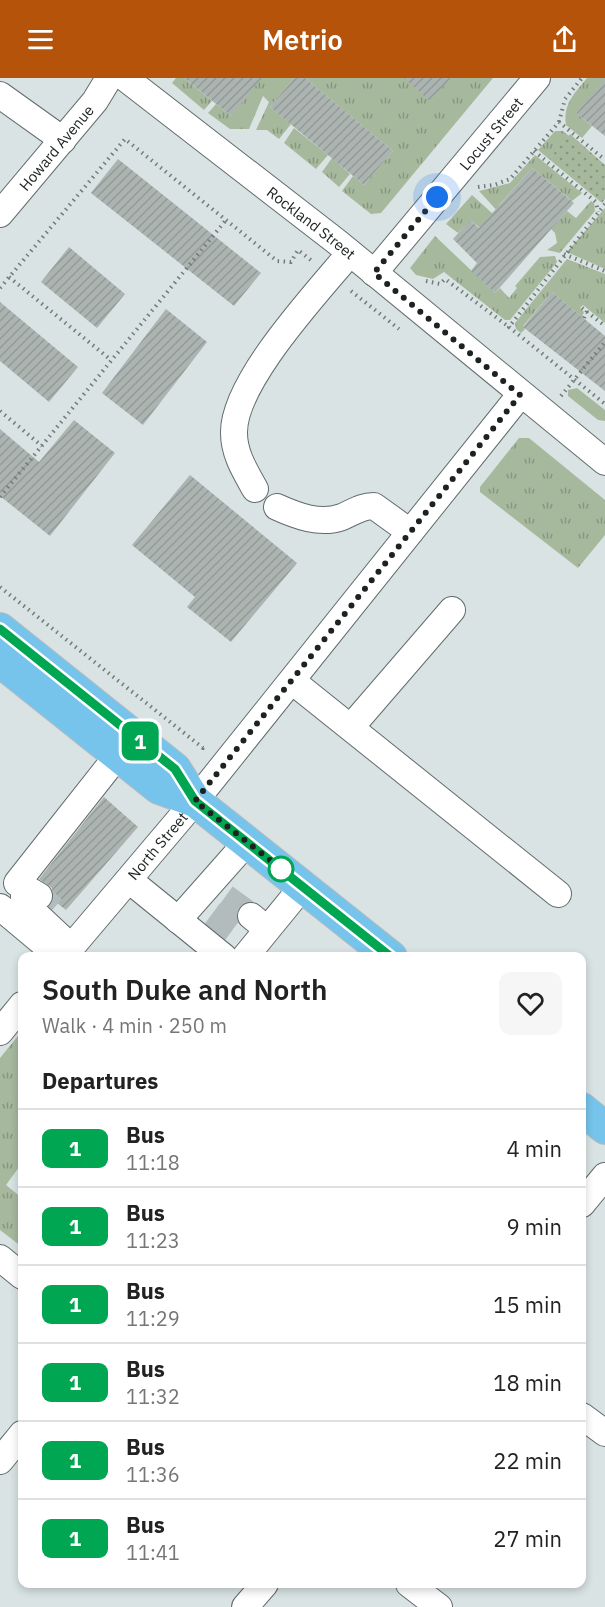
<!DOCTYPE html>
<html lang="en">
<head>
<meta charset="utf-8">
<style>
	body { margin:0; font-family:"IBM Plex Sans",sans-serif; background:#f6f6f6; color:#222; height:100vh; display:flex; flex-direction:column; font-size:22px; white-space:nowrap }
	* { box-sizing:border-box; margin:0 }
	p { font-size:20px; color:#767676 }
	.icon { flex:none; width:33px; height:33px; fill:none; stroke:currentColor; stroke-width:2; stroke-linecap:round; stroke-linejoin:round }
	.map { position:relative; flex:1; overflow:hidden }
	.panel { position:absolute; left:18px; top:874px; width:568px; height:636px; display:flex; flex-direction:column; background:#fff; border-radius:12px; box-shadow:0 3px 9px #0003 }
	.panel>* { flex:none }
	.badge { padding:0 12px; border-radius:9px; font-size:21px; line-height:39px }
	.you { position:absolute; width:30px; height:30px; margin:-15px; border:4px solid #fff; border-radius:50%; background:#1a73e8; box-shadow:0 0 0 9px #1a73e833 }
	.map>.badge { position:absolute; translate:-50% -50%; box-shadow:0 0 0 3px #fff }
	h2 { padding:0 24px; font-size:22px; line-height:54px }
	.round { display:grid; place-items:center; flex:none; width:63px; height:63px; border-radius:12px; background:#f6f6f6 }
	.headline { display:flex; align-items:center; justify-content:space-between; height:102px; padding:0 24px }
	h1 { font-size:28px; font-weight:600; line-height:45px }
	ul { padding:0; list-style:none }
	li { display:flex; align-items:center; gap:18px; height:78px; padding:0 24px; border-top:2px solid #e0e0e0 }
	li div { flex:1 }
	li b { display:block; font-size:22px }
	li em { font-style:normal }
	li .badge { min-width:66px; font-weight:700; text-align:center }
	header { display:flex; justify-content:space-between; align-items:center; height:78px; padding:0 24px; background:#b45309; color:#fff; font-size:27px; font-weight:600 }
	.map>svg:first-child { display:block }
	.grass { fill:url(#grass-tufts) }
	.park { fill:url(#park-dots) }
	.building { fill:url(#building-hatch) }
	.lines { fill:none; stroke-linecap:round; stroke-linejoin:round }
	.minor-tunnel { stroke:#b3bcbd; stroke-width:26; stroke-dasharray:26 13; stroke-linecap:butt }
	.minor-casing { stroke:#636c6c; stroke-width:28 }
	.major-casing { stroke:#bbbcbc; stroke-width:34 }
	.path { stroke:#737a7a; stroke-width:4; stroke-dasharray:1.5 4.5; stroke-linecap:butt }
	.minor { stroke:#fff; stroke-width:26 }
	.major { stroke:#76c4eb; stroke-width:32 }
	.line-casing { stroke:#fff; stroke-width:14 }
	.line { stroke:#00a651; stroke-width:9 }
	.walk { stroke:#1d2121; stroke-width:6; stroke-dasharray:0 10.8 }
	.stop-dot { fill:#fff; stroke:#00a651; stroke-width:3 }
	.labels { text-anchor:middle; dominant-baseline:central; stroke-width:6; stroke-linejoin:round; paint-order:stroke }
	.street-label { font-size:15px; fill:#1d2121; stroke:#e6f0f1 }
</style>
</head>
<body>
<header><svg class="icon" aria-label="menu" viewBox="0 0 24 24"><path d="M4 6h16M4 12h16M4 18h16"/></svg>Metrio<svg class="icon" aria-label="share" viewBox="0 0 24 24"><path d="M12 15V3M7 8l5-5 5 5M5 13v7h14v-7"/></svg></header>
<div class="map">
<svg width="605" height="1529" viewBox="0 0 605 1529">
	<defs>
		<pattern id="grass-tufts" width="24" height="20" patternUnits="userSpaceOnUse" patternTransform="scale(1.5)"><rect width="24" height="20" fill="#a6b99d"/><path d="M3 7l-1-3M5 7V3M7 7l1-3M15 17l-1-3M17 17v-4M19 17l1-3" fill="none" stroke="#879680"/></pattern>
		<pattern id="park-dots" width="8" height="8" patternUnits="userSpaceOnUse" patternTransform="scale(1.5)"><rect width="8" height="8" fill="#a6b99d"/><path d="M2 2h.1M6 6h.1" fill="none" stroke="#879680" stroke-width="1.8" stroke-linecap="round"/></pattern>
		<pattern id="building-hatch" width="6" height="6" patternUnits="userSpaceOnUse" patternTransform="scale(1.5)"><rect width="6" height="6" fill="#abb4b0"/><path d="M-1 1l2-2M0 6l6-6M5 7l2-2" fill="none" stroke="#939a97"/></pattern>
	</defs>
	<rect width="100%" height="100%" fill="#d9e3e4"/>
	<!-- grass -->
	<g class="grass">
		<polygon points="176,0 184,0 212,23 204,32 172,5"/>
		<polygon points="256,0 294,0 270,29 291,46 279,61 267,52 256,52 269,24 263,18 249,51 230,51 208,35 216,26 231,38"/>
		<polygon points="305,0 493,0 381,135 371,136 342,113 353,98 364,107 393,73"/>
		<path d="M587,0H605V2L576,35L592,48L582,60L566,47C563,26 574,16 587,0Z"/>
		<polygon points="294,50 328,77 316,91 284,65"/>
		<polygon points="555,53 563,53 569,58 549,81 538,72"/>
		<polygon points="535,77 582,115 572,123 532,90 499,127 500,136 479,113 510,105"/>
		<polygon points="332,80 350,96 339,109 322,94"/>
		<polygon points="472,117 493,136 480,150 470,142 458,155 446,146"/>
		<polygon points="591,123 594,125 595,133 560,175 547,172 557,165 555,155 551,151 567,133 576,140"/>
		<polygon points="605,130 605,191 567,174"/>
		<polygon points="435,158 495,215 500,210 509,220 517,210 515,208 540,179 555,178 557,184 510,242 505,242 444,194 433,201 416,197 410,190"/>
		<polygon points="567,181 605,196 605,245 583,227 580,230 584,234 582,239 552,214 523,248 525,251 521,255 516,251 515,245"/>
		<polygon points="577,310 605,332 605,343 598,342 568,318 568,312"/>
		<polygon points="519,360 529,360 605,422 605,457 578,490 480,414 480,409"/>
		<polygon points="22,953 22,1085 6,1107 22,1120 22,1169 0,1152 0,980"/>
	</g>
	<!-- park -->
	<polygon class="park" points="570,56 605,87 605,121 602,125 549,81"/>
	<!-- building -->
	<g class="building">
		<polygon points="184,0 262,0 231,38"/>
		<polygon points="294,0 305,0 393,73 364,107 270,29"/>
		<polygon points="404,0 451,0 430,23"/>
		<polygon points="605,0 605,58 576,35"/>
		<polygon points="118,81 261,195 234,228 91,115"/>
		<polygon points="532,90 574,125 495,215 471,193 477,185 453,161 470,142 479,150"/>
		<polygon points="69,169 125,216 97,250 41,204"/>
		<polygon points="552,214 605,258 605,313 523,249"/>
		<polygon points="0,224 78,289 49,324 0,283"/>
		<polygon points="166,231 207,264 143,347 102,315"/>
		<polygon points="74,342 115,375 50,458 0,418 0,351 39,384"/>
		<polygon points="190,397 297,485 231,564 187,529 195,519 132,467"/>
		<polygon points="104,719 138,749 66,832 53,822 52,810 39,801"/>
	</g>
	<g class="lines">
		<!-- minor-tunnel -->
		<g class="minor-tunnel">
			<polyline points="39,818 53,831"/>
			<polyline points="225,819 251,838"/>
			<polyline points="212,836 239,856"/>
		</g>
		<defs>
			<g id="minor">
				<path id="s1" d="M125,0L337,164L605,384"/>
				<polyline points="0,17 63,62"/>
				<path id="s2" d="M0,136L95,23L109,0"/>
				<path id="s3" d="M374,195L537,0"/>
				<path d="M255,411C245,393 234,376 234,355C233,304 317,215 350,175"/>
				<path d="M277,429C297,438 320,447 342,439C354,434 361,428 374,428L410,454"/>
				<polyline points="292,603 558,816"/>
				<polyline points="351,649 452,532"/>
				<polyline points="129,802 224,879"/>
				<polyline points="24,811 24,825 71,869"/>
				<polyline points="39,818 17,805 118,677"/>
				<polyline points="0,829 43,865"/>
				<polyline points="251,838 267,851"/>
				<polyline points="178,842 247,764"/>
				<path id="s4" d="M63,879L195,723L520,317"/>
				<polyline points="245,879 303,808"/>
				<polyline points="0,954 22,927"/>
				<polyline points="582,1126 605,1098"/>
				<polyline points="0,1180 22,1198"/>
				<polyline points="582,1338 605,1355"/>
				<polyline points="0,1383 22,1356"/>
				<polyline points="409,1506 439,1529"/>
				<polyline points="245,1529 265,1506"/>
			</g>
			<g id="major">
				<polyline points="0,551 175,691 195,723"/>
				<polyline points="0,583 159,710 195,723 391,879"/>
				<polyline points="582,1031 605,1050"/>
			</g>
		</defs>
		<!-- minor casing -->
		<use href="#minor" class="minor-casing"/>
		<!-- major casing -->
		<use href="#major" class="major-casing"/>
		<!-- path -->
		<g class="path">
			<polyline points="559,44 565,21 582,0"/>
			<polyline points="534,73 596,124 598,134"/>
			<polyline points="478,109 494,107 510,101 559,44 605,82"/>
			<polyline points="605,126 509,249 605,326"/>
			<polyline points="564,176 605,193"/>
			<polyline points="9,199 111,282"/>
			<polyline points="426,203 440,206 445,201 509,249"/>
			<polyline points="0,210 125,61 277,183 291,184 298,172 312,183"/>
			<polyline points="351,213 399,251"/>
			<polyline points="582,230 605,248"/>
			<polyline points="584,240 587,233"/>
			<polyline points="561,318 605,264"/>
			<polyline points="0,333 42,368"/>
			<polyline points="0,419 226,142"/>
			<polyline points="0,509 203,670 205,667"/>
		</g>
		<!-- minor -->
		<use href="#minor" class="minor"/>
		<!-- major -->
		<use href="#major" class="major"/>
	</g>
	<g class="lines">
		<defs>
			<polyline id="line" points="0,551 175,691 195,723 391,879"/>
		</defs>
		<!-- line casing -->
		<use href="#line" class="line-casing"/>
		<!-- line -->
		<use href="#line" class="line"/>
		<!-- walk -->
		<polyline class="walk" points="281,791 284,793 195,723 520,317 374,195 437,119"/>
	</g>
	<!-- markers -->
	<circle class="stop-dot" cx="281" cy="791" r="12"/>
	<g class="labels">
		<!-- street labels -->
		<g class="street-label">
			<text stroke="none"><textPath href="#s3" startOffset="182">Locust Street</textPath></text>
			<text stroke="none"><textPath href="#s2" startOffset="87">Howard Avenue</textPath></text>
			<text stroke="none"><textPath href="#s1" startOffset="236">Rockland Street</textPath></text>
			<text stroke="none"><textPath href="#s4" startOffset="146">North Street</textPath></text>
		</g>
	</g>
</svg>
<div class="you" style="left:437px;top:119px"></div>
<b class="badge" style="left:140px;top:663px;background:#00a651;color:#fff">1</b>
<section class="panel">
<div class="headline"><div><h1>South Duke and North</h1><p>Walk · 4 min · 250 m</p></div><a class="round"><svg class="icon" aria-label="heart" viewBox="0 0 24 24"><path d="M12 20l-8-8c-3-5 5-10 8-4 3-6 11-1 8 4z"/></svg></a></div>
<h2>Departures</h2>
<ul>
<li><span class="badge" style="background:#00a651;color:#fff">1</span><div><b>Bus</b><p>11:18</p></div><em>4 min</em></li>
<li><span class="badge" style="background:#00a651;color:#fff">1</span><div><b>Bus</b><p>11:23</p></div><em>9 min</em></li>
<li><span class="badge" style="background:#00a651;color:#fff">1</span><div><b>Bus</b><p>11:29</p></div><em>15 min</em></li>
<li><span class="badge" style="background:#00a651;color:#fff">1</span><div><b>Bus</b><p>11:32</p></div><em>18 min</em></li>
<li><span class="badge" style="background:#00a651;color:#fff">1</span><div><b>Bus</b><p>11:36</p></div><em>22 min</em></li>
<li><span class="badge" style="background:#00a651;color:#fff">1</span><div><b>Bus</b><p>11:41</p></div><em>27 min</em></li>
</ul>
</section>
</div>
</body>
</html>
